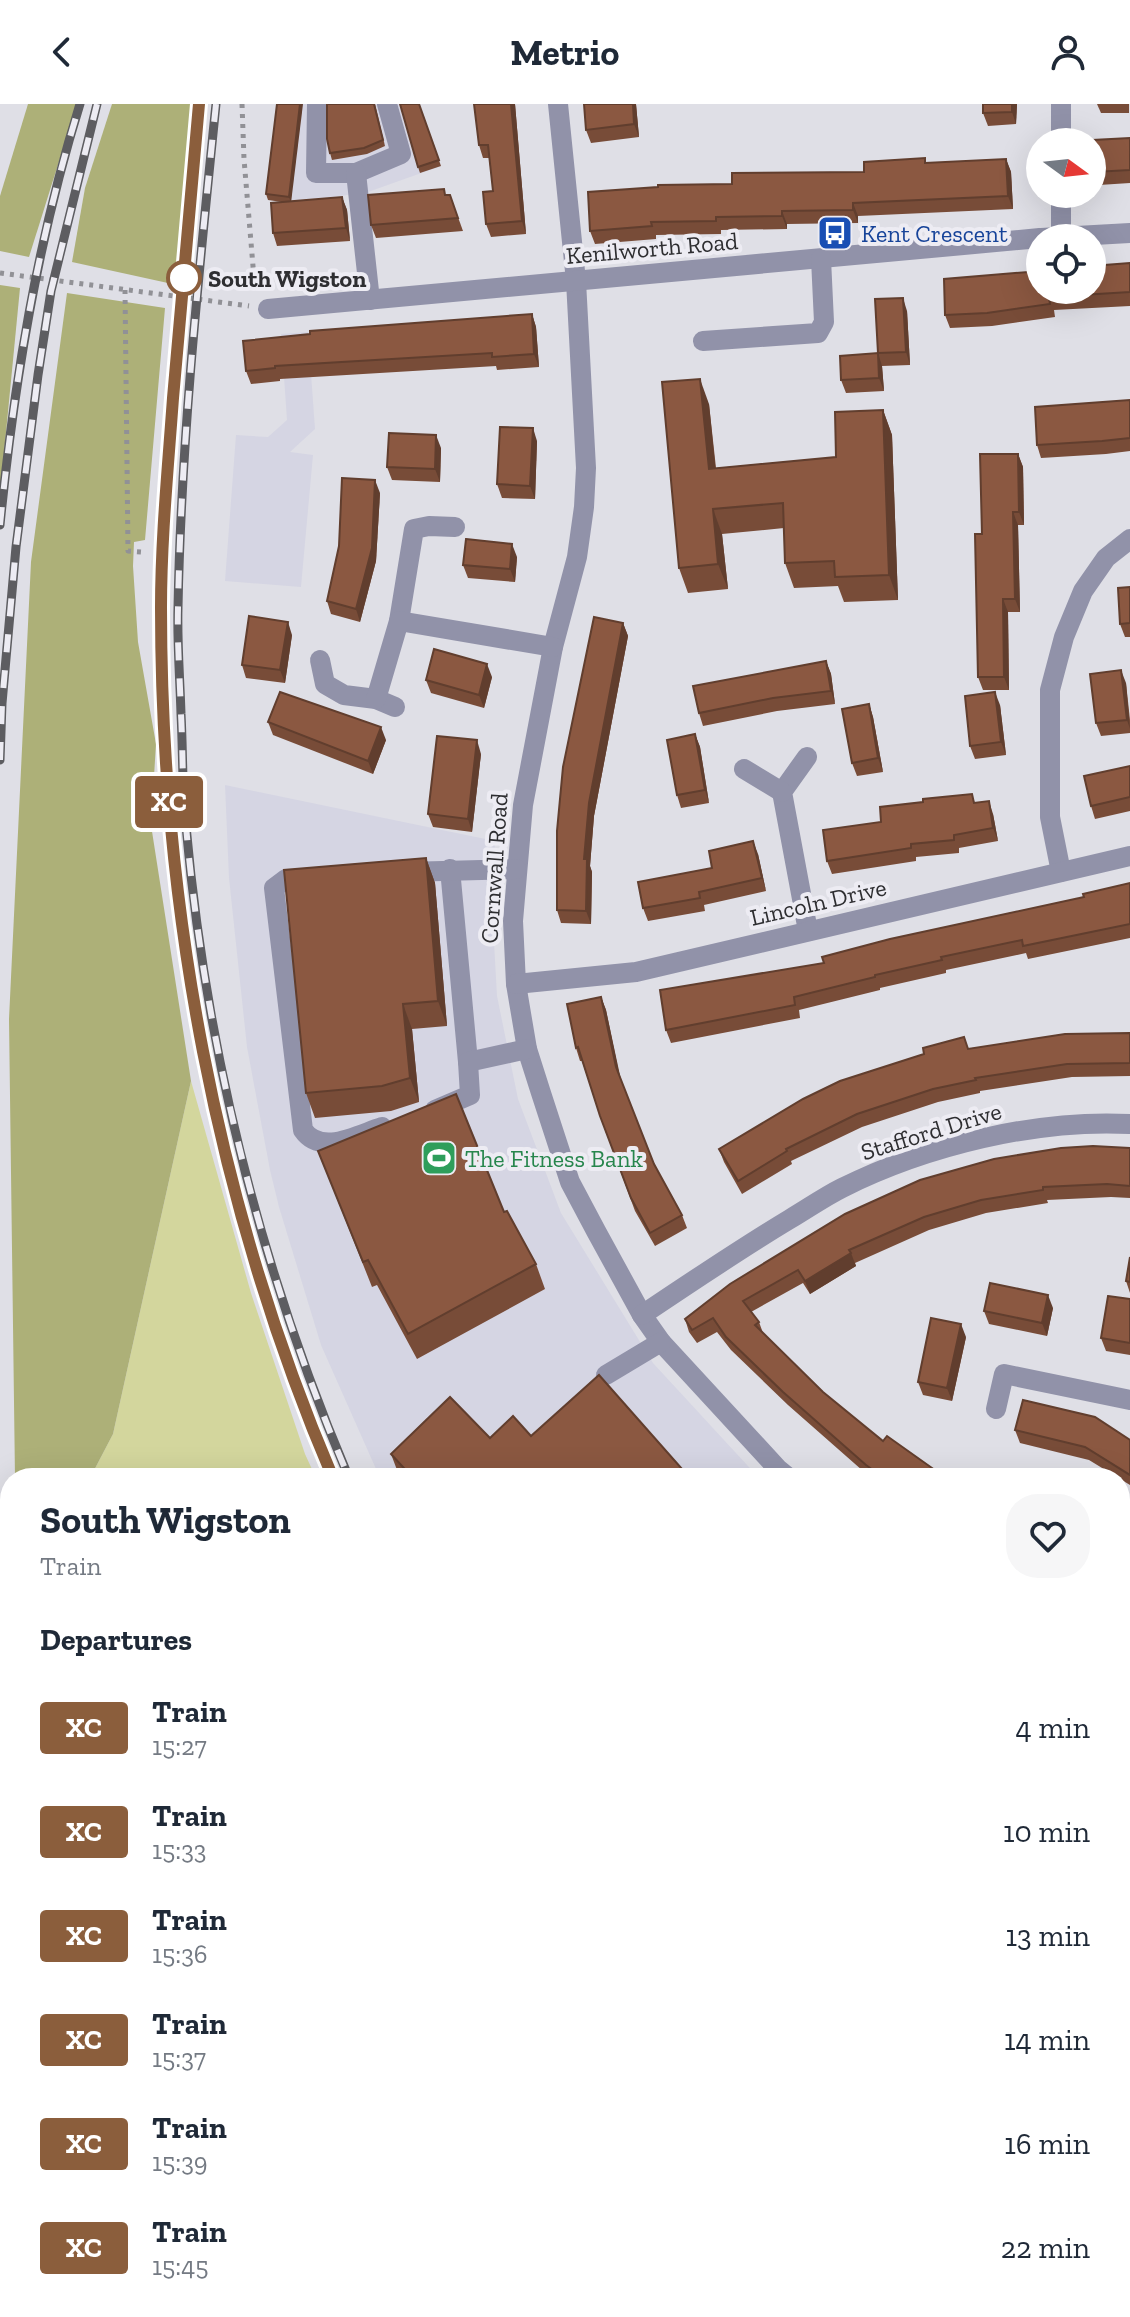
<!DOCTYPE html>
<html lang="en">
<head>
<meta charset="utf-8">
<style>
	body { margin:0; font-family:"Zilla Slab",serif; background:#f6f6f7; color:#1f2937; height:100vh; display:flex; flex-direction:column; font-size:30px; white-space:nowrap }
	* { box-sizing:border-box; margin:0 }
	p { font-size:26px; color:#747a83 }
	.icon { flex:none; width:44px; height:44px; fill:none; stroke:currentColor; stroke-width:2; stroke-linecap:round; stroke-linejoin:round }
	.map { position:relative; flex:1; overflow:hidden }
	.details { position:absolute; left:0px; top:1364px; width:1130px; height:850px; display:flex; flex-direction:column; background:#fff; border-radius:32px 32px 0 0; box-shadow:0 8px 32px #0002 }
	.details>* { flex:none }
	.badge { padding:0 16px; border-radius:6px; font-size:28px; line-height:52px }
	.needle { width:52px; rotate:105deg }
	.buttons { position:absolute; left:1026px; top:24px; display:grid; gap:16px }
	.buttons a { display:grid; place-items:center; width:80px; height:80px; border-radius:50%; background:#fff; box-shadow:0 8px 32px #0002; font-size:40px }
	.map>.badge { position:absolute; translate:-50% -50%; box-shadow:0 0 0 4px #fff }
	h2 { padding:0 40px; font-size:30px; line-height:72px }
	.round { display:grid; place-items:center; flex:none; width:84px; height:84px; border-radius:32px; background:#f6f6f7 }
	.overview { display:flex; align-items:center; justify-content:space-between; height:136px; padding:0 40px }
	h1 { font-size:38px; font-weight:800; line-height:60px }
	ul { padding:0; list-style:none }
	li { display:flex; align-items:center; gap:24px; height:104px; padding:0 40px }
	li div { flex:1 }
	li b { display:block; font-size:30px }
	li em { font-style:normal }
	li .badge { min-width:88px; font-weight:700; text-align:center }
	header { display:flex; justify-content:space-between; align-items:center; height:104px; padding:0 40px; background:#fff; font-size:36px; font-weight:800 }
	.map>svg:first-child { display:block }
	.built { fill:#d5d5e3 }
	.green { fill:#d3d69d }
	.forest { fill:#adb078 }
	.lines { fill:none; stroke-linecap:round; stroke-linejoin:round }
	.path { stroke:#919196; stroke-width:5; stroke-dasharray:4 6; stroke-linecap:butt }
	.minor { stroke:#9192a9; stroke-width:20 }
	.rail-casing { stroke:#5d5d61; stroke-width:9 }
	.rail { stroke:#edecf3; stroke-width:6; stroke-dasharray:18; stroke-linecap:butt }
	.wall { fill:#784c38 }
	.shaded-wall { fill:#613e2e }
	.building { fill:#8b5841; stroke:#613e2e; stroke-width:2 }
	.line-casing { stroke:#fff; stroke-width:18 }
	.line { stroke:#8b5e3c; stroke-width:12 }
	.stop-dot { fill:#fff; stroke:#8b5e3c; stroke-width:4 }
	.labels { text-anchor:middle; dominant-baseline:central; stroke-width:8; stroke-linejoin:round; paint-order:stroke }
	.transit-label { font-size:24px; fill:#164399; stroke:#edecf3; text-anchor:start }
	.street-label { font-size:24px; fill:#2e2e31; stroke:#edecf3 }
	.stop-label { font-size:24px; font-weight:bold; fill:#2e2e31; stroke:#edecf3; text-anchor:start }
	.leisure-label { font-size:24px; fill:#27864d; stroke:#edecf3; text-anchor:start }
</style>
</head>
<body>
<header><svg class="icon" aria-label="back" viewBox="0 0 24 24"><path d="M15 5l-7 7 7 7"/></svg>Metrio<svg class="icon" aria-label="person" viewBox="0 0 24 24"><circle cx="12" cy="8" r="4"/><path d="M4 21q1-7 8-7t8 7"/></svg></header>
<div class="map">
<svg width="1130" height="2213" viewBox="0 0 1130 2213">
	<rect width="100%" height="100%" fill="#dfdfe6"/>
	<!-- built -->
	<g class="built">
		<polygon points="280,0 420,0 441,62 368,88 291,99"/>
		<polygon points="308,228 315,325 290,348 313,351 301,483 225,477 236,331 268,333 287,316 281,230"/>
		<polygon points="225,681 495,737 492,802 497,892 518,995 561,1109 653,1259 759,1374 380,1374 321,1241 279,1103 270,1066 247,943 229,774"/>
		<polygon points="1120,1623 1130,1628 1130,2213 1006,2213 995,2204 1120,2204"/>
	</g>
	<!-- green -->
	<g class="green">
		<polygon points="191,977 251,1189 305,1350 316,1374 90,1374 113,1330"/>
		<polygon points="10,1838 10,2204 465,2204 463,2213 0,2213 0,1910"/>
		<polygon points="726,2204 898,2204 909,2213 743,2213"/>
	</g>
	<!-- forest -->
	<g class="forest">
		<polygon points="28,0 77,0 29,153 0,147 0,92"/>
		<polygon points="112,0 194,0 177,181 72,158 85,84"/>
		<polygon points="0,181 20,184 0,390"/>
		<polygon points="67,189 165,204 145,436 134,438 133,462 138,538 156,640 151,721 191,977 113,1330 90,1374 15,1374 9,915 31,458"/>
		<polygon points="465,2204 726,2204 743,2213 463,2213"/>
	</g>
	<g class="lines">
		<!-- path -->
		<g class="path">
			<polyline points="242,0 244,55 255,186"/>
			<polyline points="0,169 249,202"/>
			<polyline points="125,186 128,447 142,448"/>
		</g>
		<!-- minor -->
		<g class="minor">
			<polyline points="317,0 316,69 356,69 401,50 387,0"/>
			<polyline points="558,0 576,177 586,364 584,403 577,453 553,543 523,701 513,817 516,880 527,945 541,989 570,1078 596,1127 642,1211 661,1238 778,1365 789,1374"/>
			<polyline points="1061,0 1061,38"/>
			<polyline points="356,69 370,196"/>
			<polyline points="1061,90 1061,132"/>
			<polyline points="1041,134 1130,129"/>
			<polyline points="268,205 1040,134"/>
			<polyline points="703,237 818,229 824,218 821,155"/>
			<polyline points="399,517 414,425 429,422 455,423"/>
			<polyline points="320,556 325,580 344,591 376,595 395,603"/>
			<polyline points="376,595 399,517 553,543"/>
			<polyline points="807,653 782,688 808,827"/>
			<polyline points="744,665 782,688"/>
			<polyline points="450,765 468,958"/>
			<polyline points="404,768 516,765"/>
			<polyline points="1061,768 1050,713 1050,586 1064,533 1083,487 1106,454 1130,435"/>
			<path d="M313,775H286L274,784L303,1026C321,1052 357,1031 382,1023"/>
			<polyline points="516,880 636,868 1130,752"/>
			<polyline points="435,1006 470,991 468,958 527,945"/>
			<path d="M642,1211C691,1178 740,1145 790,1115C807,1105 824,1093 842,1084C926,1042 1036,1015 1130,1020"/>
			<polyline points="606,1271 661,1238"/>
			<polyline points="996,1305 1004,1270 1130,1296"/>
			<polyline points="1120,1595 1130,1600"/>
			<polyline points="1120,2121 1130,2108"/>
		</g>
		<defs>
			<g id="rail">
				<path d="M199,0C191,96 182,191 174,287C168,359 161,432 161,504C161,803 217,1098 333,1374"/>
				<path d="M216,0C199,168 181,336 178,504C177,539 180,575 181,610C183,647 182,685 186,722C206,946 261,1167 349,1374"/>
				<path d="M0,421C14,278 37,138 80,0"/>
				<polyline points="0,656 2,599 16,443 38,271 51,187 97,0"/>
				<polyline points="921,2204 932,2213"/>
				<polyline points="945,2204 956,2213"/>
			</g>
		</defs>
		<!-- rail casing -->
		<use href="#rail" class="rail-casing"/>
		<!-- rail -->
		<use href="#rail" class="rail"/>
	</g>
	<!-- wall -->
	<g class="wall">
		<polygon points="277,0 291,97 342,93 347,106 350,137 277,142 273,129 282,98 268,96 266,90"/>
		<polygon points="375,0 385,42 367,50 332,56 330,49"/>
		<polygon points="419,0 441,62 420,69 418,63"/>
		<polygon points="515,0 526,130 491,133 486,120 493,87 489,54 483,54 479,41"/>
		<polygon points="636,0 639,33 591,39 586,26"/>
		<polygon points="1017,0 1016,20 988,22 983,9"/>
		<polygon points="1097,0 1129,0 1129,9 1101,9"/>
		<polygon points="1130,34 1130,79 1099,81 1094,68"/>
		<polygon points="925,54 926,59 1006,55 1011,68 1013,105 858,112 858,119 787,120 787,125 721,126 721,130 656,131 656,135 595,140 590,127 732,80 864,68"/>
		<polygon points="446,91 450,91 463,127 376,134 371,121"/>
		<polygon points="1130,159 1130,202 1054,206 1055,213 992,222 950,224 945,211"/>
		<polygon points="907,207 910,261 882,262 884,287 846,289 841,276 878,249"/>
		<polygon points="532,210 536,223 539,263 497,266 496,262 280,275 280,277 251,280 246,267"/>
		<polygon points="1130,296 1130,347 1106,350 1041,354 1037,341 1119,297"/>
		<polygon points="709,300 716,364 836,353 883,306 892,331 898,496 844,498 838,482 794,484 785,459 784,424 722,430 728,485 688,489 679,464"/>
		<polygon points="537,337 535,395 502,394 497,380"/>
		<polygon points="441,344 440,378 392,376 387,363"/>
		<polygon points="1018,350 1023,363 1024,421 1018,421 1020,508 1008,508 1009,586 983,586 978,573"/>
		<polygon points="380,389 376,457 360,518 331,510 327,497"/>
		<polygon points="517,453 515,478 468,474 463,461"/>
		<polygon points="1130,483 1130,533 1125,533 1120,520"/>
		<polygon points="623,519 628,532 594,712 590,762 592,768 591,820 561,819 557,806"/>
		<polygon points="292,531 285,579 246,574 242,561"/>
		<polygon points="826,557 831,570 835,600 777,607 703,622 699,609"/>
		<polygon points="492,573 484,604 431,589 426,576"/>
		<polygon points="1126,579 1130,616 1130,629 1101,632 1096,619"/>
		<polygon points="869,600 873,613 883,668 857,672 852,659"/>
		<polygon points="1000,601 1006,651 975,655 970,642"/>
		<polygon points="268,618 386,636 373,670 273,631"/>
		<polygon points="695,630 700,643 709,699 681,704 677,691"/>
		<polygon points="481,650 472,728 433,723 428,710"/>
		<polygon points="1130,662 1130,707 1095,715 1091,702"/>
		<polygon points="975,699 993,710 998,737 959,744 959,749 916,753 916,757 832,770 827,757 881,718"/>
		<polygon points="758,750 766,787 704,801 705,807 648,817 643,804 712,764"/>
		<polygon points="426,754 435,779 447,922 412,925 419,998 391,1007 315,1014 306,989"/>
		<polygon points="1130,779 1130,834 1028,855 1026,849 946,866 946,869 880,884 880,886 799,906 800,914 671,939 666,926 824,859 1084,793"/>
		<polygon points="601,893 606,906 620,974 654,1060 682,1111 687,1124 655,1142 635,1107 600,1012 582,957 580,957 576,944"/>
		<polygon points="1130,929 1130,972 1072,973 980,987 980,989 938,998 862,1023 791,1057 792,1060 742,1090 724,1058 719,1045 969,945"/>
		<polygon points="1130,1044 1130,1094 1111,1093 1047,1096 1048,1099 986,1109 929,1126 855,1159 856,1162 810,1190 803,1179 751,1208 759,1218 763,1229 823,1288 883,1337 946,1374 871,1374 788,1301 731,1246 717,1228 697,1239 689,1228 685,1215 845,1110"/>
		<polygon points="318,1047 504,1108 536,1160 545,1185 417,1255 377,1181 372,1183"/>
		<polygon points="1130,1153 1130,1189 1126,1177"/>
		<polygon points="1130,1195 1130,1251 1106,1247 1101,1234"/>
		<polygon points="1053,1204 1047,1232 989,1220 984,1207"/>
		<polygon points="966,1233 952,1297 923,1291 918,1278"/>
		<polygon points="1015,1326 1130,1336 1130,1381 1089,1356 1020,1339"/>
		<polygon points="531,1332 690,1374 400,1374 391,1350 490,1334"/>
		<polygon points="1120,1504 1130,1509 1130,1567 1120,1562"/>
		<polygon points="1120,1655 1130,1658 1130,1779 1120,1777"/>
	</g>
	<!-- shaded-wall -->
	<g class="shaded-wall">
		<polygon points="300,0 303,0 291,99 289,93"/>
		<polygon points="511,0 515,0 526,130 522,117"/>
		<polygon points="633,0 636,0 639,33 634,20"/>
		<polygon points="1012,0 1017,0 1016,20 1012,8"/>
		<polygon points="1006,55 1011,68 1013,105 1008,92"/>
		<polygon points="342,93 347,106 350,137 346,124"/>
		<polygon points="853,99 858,112 858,119 853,106"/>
		<polygon points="782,107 787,120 787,125 782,112"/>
		<polygon points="903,194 907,207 910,261 906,248"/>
		<polygon points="532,210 536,223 539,263 534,250"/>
		<polygon points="878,249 882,262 884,287 879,274"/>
		<polygon points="700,275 709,300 718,390 709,365"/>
		<polygon points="883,306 892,331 898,496 889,471"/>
		<polygon points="533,324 537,337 535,395 530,382"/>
		<polygon points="436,331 441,344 440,378 435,365"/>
		<polygon points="1018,350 1023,363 1024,421 1019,408"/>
		<polygon points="375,376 380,389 376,457 360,518 356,505"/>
		<polygon points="713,405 722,430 728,485 718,460"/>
		<polygon points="1013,408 1018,421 1020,508 1015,495"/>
		<polygon points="512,440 517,453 515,478 510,465"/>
		<polygon points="1003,495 1008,508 1009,586 1004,573"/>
		<polygon points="288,518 292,531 285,579 280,566"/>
		<polygon points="623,519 628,532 594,712 590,762 592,768 591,820 586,807 584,755 589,699"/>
		<polygon points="826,557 831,570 835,600 831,587"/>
		<polygon points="487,560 492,573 484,604 479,591"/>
		<polygon points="1121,566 1126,579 1130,625 1127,616"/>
		<polygon points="995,588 1000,601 1006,651 1001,638"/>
		<polygon points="869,600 873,613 883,668 878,654"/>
		<polygon points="381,623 386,636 373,670 368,657"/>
		<polygon points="695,630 700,643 709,699 705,686"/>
		<polygon points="477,636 481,650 472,728 468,715"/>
		<polygon points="989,697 993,710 998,737 993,724"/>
		<polygon points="753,737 758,750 766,787 762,774"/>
		<polygon points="426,754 435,779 447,922 438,897"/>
		<polygon points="601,893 606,906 621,976 616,963"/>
		<polygon points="403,900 412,925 419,998 410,974"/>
		<polygon points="851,1149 856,1162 810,1190 805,1177"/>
		<polygon points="1048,1191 1053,1204 1047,1232 1042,1219"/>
		<polygon points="961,1220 966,1233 952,1297 947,1284"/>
		<polygon points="1130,2007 1130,2045 1120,2060 1120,2022"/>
	</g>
	<!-- building -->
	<g class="building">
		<polygon points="277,0 300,0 289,93 266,90"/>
		<polygon points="327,0 374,0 383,36 364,44 330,49 327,35"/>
		<polygon points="400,0 419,0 439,56 418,63"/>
		<polygon points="474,0 511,0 522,117 486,120 483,88 493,87 488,41 479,41"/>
		<polygon points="584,0 633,0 634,20 586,26"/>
		<polygon points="983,0 1012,0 1012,8 983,9"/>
		<polygon points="1130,34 1130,66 1094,68 1093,36"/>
		<polygon points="925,54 925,59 1006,55 1008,92 853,99 853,106 782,107 782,112 716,113 716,117 651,118 652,122 590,127 588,88 658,83 658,81 732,80 732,69 864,68 864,58"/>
		<polygon points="444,85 445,91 450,91 458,114 371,121 368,91"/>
		<polygon points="342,93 346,124 273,129 271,99"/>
		<polygon points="1130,159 1130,188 1049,193 1050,200 987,209 945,211 944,175 1040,167 1040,186 1092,186 1092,162"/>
		<polygon points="903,194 906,248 878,249 875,195"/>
		<polygon points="532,210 534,250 492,253 492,249 275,262 275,264 246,267 243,237 310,230 310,227"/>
		<polygon points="878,249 879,274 841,276 840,252"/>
		<polygon points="700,275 709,365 836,353 835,308 883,306 889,471 835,473 834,457 785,459 783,399 713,405 718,460 679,464 662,278"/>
		<polygon points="1130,296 1130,334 1102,337 1037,341 1035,303"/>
		<polygon points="500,323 533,324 530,382 497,380"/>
		<polygon points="389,329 436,331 435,365 387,363"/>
		<polygon points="980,350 1018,350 1019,408 1013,408 1015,495 1003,495 1004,573 978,573 975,430 982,430"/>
		<polygon points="342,374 375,376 372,444 356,505 327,497 339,442"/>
		<polygon points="466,435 512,440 510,465 463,461"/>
		<polygon points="1130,483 1130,519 1120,520 1118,484"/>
		<polygon points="249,512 288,518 280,566 242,561"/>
		<polygon points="594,513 623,519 589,699 584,755 587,755 586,807 557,806 557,727 563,663"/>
		<polygon points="434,545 487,560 479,591 426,576"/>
		<polygon points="826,557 831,587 773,594 699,609 693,582"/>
		<polygon points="1121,566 1127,616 1096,619 1090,570"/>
		<polygon points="280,588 381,623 368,657 268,618"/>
		<polygon points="995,588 1001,638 970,642 965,592"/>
		<polygon points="869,600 878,654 852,659 842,605"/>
		<polygon points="695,630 705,686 677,691 667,636"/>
		<polygon points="437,632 477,636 468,715 428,710"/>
		<polygon points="1130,662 1130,693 1091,702 1084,672"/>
		<polygon points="972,690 974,699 989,697 993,724 954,731 954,736 911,740 911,744 827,757 823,726 881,718 880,703 923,698 923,695"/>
		<polygon points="753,737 762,774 699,788 700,794 643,804 638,778 712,764 709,747"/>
		<polygon points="426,754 438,897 403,900 410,974 382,982 306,989 284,766"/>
		<polygon points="1130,779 1130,820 1023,842 1022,836 941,853 942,856 875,871 875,873 794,893 795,901 666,926 660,886 824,859 822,853 890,835 1084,793 1083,790"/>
		<polygon points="601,893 616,963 654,1060 682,1111 650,1129 631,1094 600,1012 578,943 576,944 567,900"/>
		<polygon points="1130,929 1130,959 1067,960 975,974 976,976 933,985 857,1010 786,1045 787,1047 738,1077 719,1045 803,995 840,977 924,950 923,944 964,933 968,945 1065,930"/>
		<polygon points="456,990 504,1108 507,1107 536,1160 408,1230 368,1156 363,1158 318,1047"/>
		<polygon points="1093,1042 1130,1044 1130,1082 1107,1080 1043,1083 1043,1086 981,1096 924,1113 849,1146 851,1149 805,1177 798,1166 743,1197 759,1218 755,1221 823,1288 883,1337 887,1332 946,1374 884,1374 866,1361 783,1288 726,1233 713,1214 692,1226 685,1215 730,1180 845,1110 920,1076 994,1055 1061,1044"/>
		<polygon points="1130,1153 1130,1178 1126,1177"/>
		<polygon points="990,1179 1048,1191 1042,1219 984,1207"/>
		<polygon points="1108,1192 1130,1195 1130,1239 1101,1234"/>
		<polygon points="931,1214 961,1220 947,1284 918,1278"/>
		<polygon points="599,1271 690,1374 413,1374 391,1350 450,1293 490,1334 513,1312 531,1332"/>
		<polygon points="1023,1296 1095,1313 1130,1336 1130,1371 1085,1343 1015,1326"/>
		<polygon points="1120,1504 1130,1509 1130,1556 1120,1551"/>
		<polygon points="1120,1655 1130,1658 1130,1757 1120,1754"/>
		<polygon points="1120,1808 1130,1815 1130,2007 1120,2022"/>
	</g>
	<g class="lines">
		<defs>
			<path id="line" d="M199,0C191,98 181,196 173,294C168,364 161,435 161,504C161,802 216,1100 333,1374"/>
		</defs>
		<!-- line casing -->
		<use href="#line" class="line-casing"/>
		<!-- line -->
		<use href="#line" class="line"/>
	</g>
	<!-- icons -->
	<defs>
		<symbol id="bus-square" viewBox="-11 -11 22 22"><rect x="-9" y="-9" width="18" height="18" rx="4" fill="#1a4fb4" stroke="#edecf3"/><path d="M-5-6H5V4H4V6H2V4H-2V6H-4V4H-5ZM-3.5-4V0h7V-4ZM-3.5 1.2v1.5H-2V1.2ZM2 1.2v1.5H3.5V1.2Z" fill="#fff"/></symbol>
		<symbol id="stadium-square" viewBox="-11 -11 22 22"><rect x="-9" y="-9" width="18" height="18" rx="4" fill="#2e9e5b" stroke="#edecf3"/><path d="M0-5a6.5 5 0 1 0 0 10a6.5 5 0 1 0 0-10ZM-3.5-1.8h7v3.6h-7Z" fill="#fff"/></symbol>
	</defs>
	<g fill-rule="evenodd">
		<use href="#bus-square" x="815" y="109" width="40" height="40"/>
		<use href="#stadium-square" x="419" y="1034" width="40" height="40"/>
	</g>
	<!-- markers -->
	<circle class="stop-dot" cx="184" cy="174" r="16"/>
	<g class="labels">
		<!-- transit labels -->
		<g class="transit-label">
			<text x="861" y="129">Kent Crescent</text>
		</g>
		<!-- street labels -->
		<g class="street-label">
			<text transform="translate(652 144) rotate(-5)">Kenilworth Road</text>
			<text transform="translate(494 764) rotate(-86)">Cornwall Road</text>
			<text transform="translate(818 798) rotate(-13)">Lincoln Drive</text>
			<text transform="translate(931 1027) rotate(-17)">Stafford Drive</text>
		</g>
		<!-- stop labels -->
		<g class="stop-label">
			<text x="208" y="174">South Wigston</text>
		</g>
		<!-- leisure labels -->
		<g class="leisure-label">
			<text x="465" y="1054">The Fitness Bank</text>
		</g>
	</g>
</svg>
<div class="buttons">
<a><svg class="needle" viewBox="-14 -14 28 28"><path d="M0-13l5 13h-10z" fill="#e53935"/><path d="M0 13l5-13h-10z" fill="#747a83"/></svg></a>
<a><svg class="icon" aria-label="locate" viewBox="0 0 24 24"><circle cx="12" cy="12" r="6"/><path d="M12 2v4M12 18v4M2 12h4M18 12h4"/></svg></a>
</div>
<b class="badge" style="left:169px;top:698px;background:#8b5e3c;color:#fff">XC</b>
<section class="details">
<div class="overview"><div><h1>South Wigston</h1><p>Train</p></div><a class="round"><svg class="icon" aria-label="heart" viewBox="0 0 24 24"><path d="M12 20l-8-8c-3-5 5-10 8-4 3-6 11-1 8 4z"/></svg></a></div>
<h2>Departures</h2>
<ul>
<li><span class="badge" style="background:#8b5e3c;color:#fff">XC</span><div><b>Train</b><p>15:27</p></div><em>4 min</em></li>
<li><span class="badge" style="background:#8b5e3c;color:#fff">XC</span><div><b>Train</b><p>15:33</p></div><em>10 min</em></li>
<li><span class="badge" style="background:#8b5e3c;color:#fff">XC</span><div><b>Train</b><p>15:36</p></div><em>13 min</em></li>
<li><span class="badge" style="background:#8b5e3c;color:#fff">XC</span><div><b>Train</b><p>15:37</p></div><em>14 min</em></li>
<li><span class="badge" style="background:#8b5e3c;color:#fff">XC</span><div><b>Train</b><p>15:39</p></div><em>16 min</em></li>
<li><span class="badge" style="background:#8b5e3c;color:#fff">XC</span><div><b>Train</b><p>15:45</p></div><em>22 min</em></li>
</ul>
</section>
</div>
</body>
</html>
